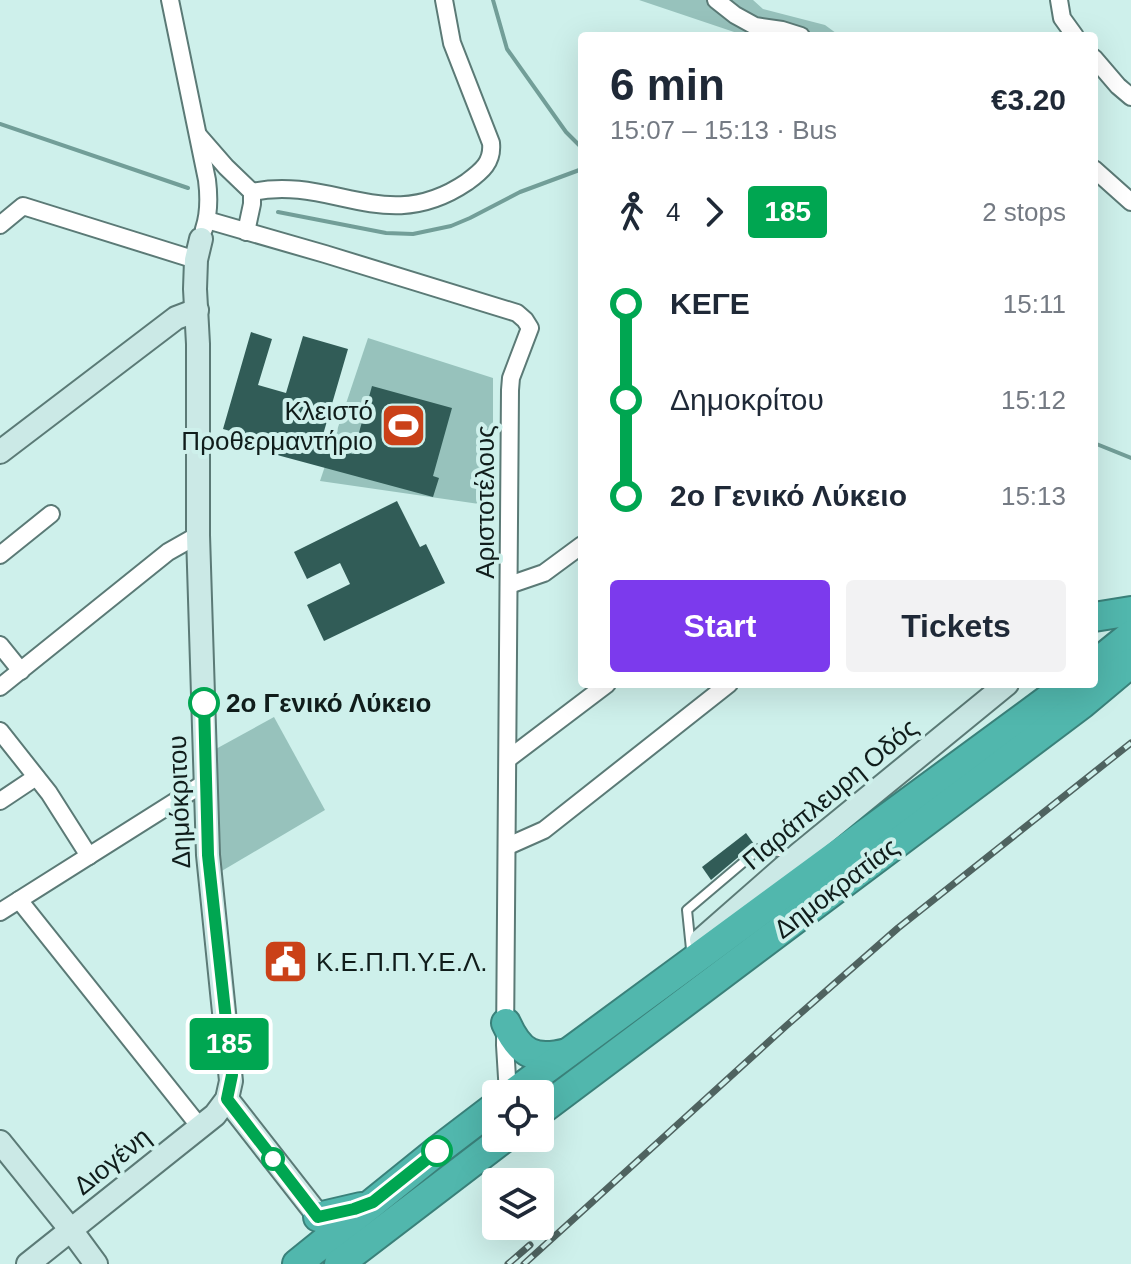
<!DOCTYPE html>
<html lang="en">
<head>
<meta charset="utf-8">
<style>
	body { margin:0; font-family:Helvetica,sans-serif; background:#f2f2f3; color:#1f2937; height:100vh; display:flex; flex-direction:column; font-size:30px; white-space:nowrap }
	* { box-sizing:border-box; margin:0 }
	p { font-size:26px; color:#747a83 }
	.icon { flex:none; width:44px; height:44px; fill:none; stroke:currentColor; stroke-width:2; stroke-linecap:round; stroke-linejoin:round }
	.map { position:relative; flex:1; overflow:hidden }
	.panel { position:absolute; left:578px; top:32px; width:520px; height:656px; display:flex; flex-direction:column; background:#fff; border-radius:8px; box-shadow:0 8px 32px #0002 }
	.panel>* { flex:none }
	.badge { padding:0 16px; border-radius:6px; font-size:28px; line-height:52px }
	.tools { position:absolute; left:482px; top:1080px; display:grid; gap:16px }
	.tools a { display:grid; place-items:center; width:72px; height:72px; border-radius:8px; background:#fff; box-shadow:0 8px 32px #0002; font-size:40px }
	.map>.badge { position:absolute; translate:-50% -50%; box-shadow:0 0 0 4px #fff }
	.legs { display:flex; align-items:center; gap:12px; height:88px; padding:0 32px; font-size:26px }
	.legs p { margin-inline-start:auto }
	.overview { display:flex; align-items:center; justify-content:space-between; height:136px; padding:0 32px }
	h1 { font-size:44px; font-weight:800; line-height:60px }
	.cta { display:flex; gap:16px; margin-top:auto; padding:16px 32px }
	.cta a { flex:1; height:92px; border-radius:8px; background:#7c3aed; color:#fff; font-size:32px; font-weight:800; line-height:92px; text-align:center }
	.cta a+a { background:#f2f2f3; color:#1f2937 }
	ul { padding:0 32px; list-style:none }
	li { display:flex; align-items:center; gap:28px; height:96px; font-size:30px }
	li i { display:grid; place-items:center; width:12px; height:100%; margin:0 10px; background:currentColor }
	li i::after { content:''; width:20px; height:20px; margin:-10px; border:6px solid; border-radius:50%; background:#fff }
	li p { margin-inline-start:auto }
	li:first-child i { background:linear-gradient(#0000 50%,currentColor 0) }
	li:last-child i { background:linear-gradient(currentColor 50%,#0000 0) }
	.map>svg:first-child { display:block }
	.green { fill:#97c2bc }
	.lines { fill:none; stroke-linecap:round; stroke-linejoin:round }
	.stream { stroke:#729e98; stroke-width:4 }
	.building { fill:#315c57 }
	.lane-casing { stroke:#5b7a76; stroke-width:12 }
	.street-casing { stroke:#5b7a76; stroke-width:20 }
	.secondary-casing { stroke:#5b7a76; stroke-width:26 }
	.highway-casing { stroke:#3a817a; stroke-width:32 }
	.lane { stroke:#fff; stroke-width:8 }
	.street { stroke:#fff; stroke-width:16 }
	.secondary { stroke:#cbe9e6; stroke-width:22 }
	.highway { stroke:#51b7ad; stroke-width:28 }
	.rail-casing { stroke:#4f6360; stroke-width:7 }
	.rail { stroke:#cef0eb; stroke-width:4; stroke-dasharray:12; stroke-linecap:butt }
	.line-1-casing { stroke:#fff; stroke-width:18 }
	.line-1 { stroke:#00a651; stroke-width:12 }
	.stop-1-dot { fill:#fff; stroke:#00a651; stroke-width:4 }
	.labels { text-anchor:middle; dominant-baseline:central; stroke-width:8; stroke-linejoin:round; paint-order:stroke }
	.poi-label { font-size:26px; fill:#101d1b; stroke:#cef0eb; text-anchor:end }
	.street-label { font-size:26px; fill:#101d1b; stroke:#cef0eb }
	.stop-label { font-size:26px; font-weight:bold; fill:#101d1b; stroke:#cef0eb; text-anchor:start }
</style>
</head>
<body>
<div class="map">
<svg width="1131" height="1264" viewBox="0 0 1131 1264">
	<rect width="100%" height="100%" fill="#cef0eb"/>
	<!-- green -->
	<g class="green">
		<polygon points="639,0 753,0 763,9 825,25 840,36 746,36"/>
		<polygon points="368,338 493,378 493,506 320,481"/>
		<polygon points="274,717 325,810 220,872 214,750"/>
	</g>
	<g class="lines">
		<!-- stream -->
		<g class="stream">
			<polyline points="493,0 507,49 566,132 582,148"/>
			<polyline points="0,124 188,188"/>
			<polyline points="278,212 386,233 413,234 451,226 470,218 520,192 582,169"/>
			<polyline points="1094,443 1131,458"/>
		</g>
	</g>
	<!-- building -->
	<g class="building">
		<polygon points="251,332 272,339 258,385 286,393 303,336 348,349 320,445 353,454 372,386 452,408 433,476 439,478 433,497 266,452 269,442 223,429"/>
		<polygon points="397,501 420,547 426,544 445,583 324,641 307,605 350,584 340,563 307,579 294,552"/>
		<polygon points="746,833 754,844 711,880 702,867"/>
	</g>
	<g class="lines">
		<defs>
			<polyline id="lane" points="691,949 687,910 759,849 794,854"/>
			<g id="street">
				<path d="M170,0L207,180C209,196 209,214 204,229"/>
				<polyline points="716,0 735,15 755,26 782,30 801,36"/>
				<polyline points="1059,0 1062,18 1075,36"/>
				<polyline points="1094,58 1118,86 1131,97"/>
				<polyline points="199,136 226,167 252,192 252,204 246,232"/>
				<polyline points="1094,169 1131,202"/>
				<path d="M252,192C333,175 386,237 467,182C482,171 493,162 491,143L452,43L444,0"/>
				<polyline points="207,220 325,254 517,313 525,320 530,328 511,378 510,390 505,1045 508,1094"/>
				<polyline points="0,225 23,206 196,260"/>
				<polyline points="0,555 51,514"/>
				<polyline points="509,585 544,573 582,545"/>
				<polyline points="0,645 21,671"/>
				<polyline points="0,687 168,552 198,535"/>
				<polyline points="0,731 49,793 89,856"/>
				<polyline points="508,759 607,684"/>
				<polyline points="0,801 36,777"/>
				<polyline points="508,846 544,830 729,684"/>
				<polyline points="19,900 200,1127"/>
				<polyline points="0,912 206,782"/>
			</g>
			<g id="secondary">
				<polyline points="0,452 176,318 197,310"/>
				<polyline points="701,940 799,854 1007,684"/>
				<polyline points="227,1099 327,1227"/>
				<polyline points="0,1142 71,1230 96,1264"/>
				<polyline points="28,1264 215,1115 227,1099 231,1081 208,855 198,535 198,344 195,289 196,260 201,239"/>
			</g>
			<g id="highway">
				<polyline points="1094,617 1131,611"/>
				<polyline points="1094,665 1131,635"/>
				<path d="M506,1023C520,1054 534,1061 567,1053"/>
				<polyline points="512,1094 1069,684"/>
				<polyline points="540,1111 949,804 1082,704 1131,663"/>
				<polyline points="318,1217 361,1207"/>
				<polyline points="297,1264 437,1151 496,1106"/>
				<polyline points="339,1264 504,1138"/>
			</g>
		</defs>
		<!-- lane casing -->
		<use href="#lane" class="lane-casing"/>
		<!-- street casing -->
		<use href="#street" class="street-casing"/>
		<!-- secondary casing -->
		<use href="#secondary" class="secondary-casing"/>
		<!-- highway casing -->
		<use href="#highway" class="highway-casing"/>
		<!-- lane -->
		<use href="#lane" class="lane"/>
		<!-- street -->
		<use href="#street" class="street"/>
		<!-- secondary -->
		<use href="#secondary" class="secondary"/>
		<!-- highway -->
		<use href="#highway" class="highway"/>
		<defs>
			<g id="rail">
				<polyline points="508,1264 530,1245"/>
				<polyline points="524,1264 786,1026 898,928 1131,743"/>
			</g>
		</defs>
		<!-- rail casing -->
		<use href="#rail" class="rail-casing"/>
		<!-- rail -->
		<use href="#rail" class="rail"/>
	</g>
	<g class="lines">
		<defs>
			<polyline id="line-1" points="204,703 208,855 232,1075 227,1099 318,1217 354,1209 373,1202 437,1151"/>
		</defs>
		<!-- line-1 casing -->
		<use href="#line-1" class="line-1-casing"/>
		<!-- line-1 -->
		<use href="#line-1" class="line-1"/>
	</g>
	<!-- icons -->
	<defs>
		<symbol id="stadium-square" viewBox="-11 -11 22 22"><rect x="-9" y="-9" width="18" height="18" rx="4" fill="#ca4118" stroke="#cef0eb"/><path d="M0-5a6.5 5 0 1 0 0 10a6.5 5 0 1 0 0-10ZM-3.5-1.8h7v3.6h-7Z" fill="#fff"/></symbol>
		<symbol id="civic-square" viewBox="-11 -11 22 22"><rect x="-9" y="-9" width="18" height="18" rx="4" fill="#ca4118" stroke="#cef0eb"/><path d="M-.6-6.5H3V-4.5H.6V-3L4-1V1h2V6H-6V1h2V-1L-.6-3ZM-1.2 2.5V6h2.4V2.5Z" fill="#fff"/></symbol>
	</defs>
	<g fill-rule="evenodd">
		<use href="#stadium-square" x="378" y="400" width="51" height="51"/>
		<use href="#civic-square" x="260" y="936" width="51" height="51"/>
	</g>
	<!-- markers -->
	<g class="stop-1-dot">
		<circle cx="204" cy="703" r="14"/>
		<circle cx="437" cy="1151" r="14"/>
		<circle cx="273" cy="1159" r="10"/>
	</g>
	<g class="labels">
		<!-- poi labels -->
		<g class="poi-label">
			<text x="373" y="411">Κλειστό<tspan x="373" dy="30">Προθερμαντήριο</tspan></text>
			<text x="316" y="962" text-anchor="start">Κ.Ε.Π.Π.Υ.Ε.Λ.</text>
		</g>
		<!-- street labels -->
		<g class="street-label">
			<text transform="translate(485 502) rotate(-90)">Αριστοτέλους</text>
			<text transform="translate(830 794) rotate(-40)">Παράπλευρη Οδός</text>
			<text transform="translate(179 802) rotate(-92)">Δημόκριτου</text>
			<text transform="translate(836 888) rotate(-37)">Δημοκρατίας</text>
			<text transform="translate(112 1161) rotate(-39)">Διογένη</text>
		</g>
		<!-- stop labels -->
		<g class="stop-label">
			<text x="226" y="703">2ο Γενικό Λύκειο</text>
		</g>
	</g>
</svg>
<div class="tools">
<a><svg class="icon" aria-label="locate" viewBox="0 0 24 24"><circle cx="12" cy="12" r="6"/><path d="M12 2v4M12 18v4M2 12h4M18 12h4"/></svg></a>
<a><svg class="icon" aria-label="layers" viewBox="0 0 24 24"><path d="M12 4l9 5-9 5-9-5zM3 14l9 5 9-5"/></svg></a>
</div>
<b class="badge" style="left:229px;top:1044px;background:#00a651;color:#fff">185</b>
<section class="panel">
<div class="overview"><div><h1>6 min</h1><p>15:07 – 15:13 · Bus</p></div><b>€3.20</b></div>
<div class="legs"><svg class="icon" aria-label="walk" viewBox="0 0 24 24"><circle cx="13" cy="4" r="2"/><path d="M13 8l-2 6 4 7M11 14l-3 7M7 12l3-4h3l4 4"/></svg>4<svg class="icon" aria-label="forward" viewBox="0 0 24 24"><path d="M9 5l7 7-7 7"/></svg><b class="badge" style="background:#00a651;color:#fff">185</b><p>2 stops</p></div>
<ul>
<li><i style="color:#00a651"></i><b>ΚΕΓΕ</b><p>15:11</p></li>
<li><i style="color:#00a651"></i><span>Δημοκρίτου</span><p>15:12</p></li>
<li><i style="color:#00a651"></i><b>2ο Γενικό Λύκειο</b><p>15:13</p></li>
</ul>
<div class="cta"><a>Start</a><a>Tickets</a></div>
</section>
</div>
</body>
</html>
